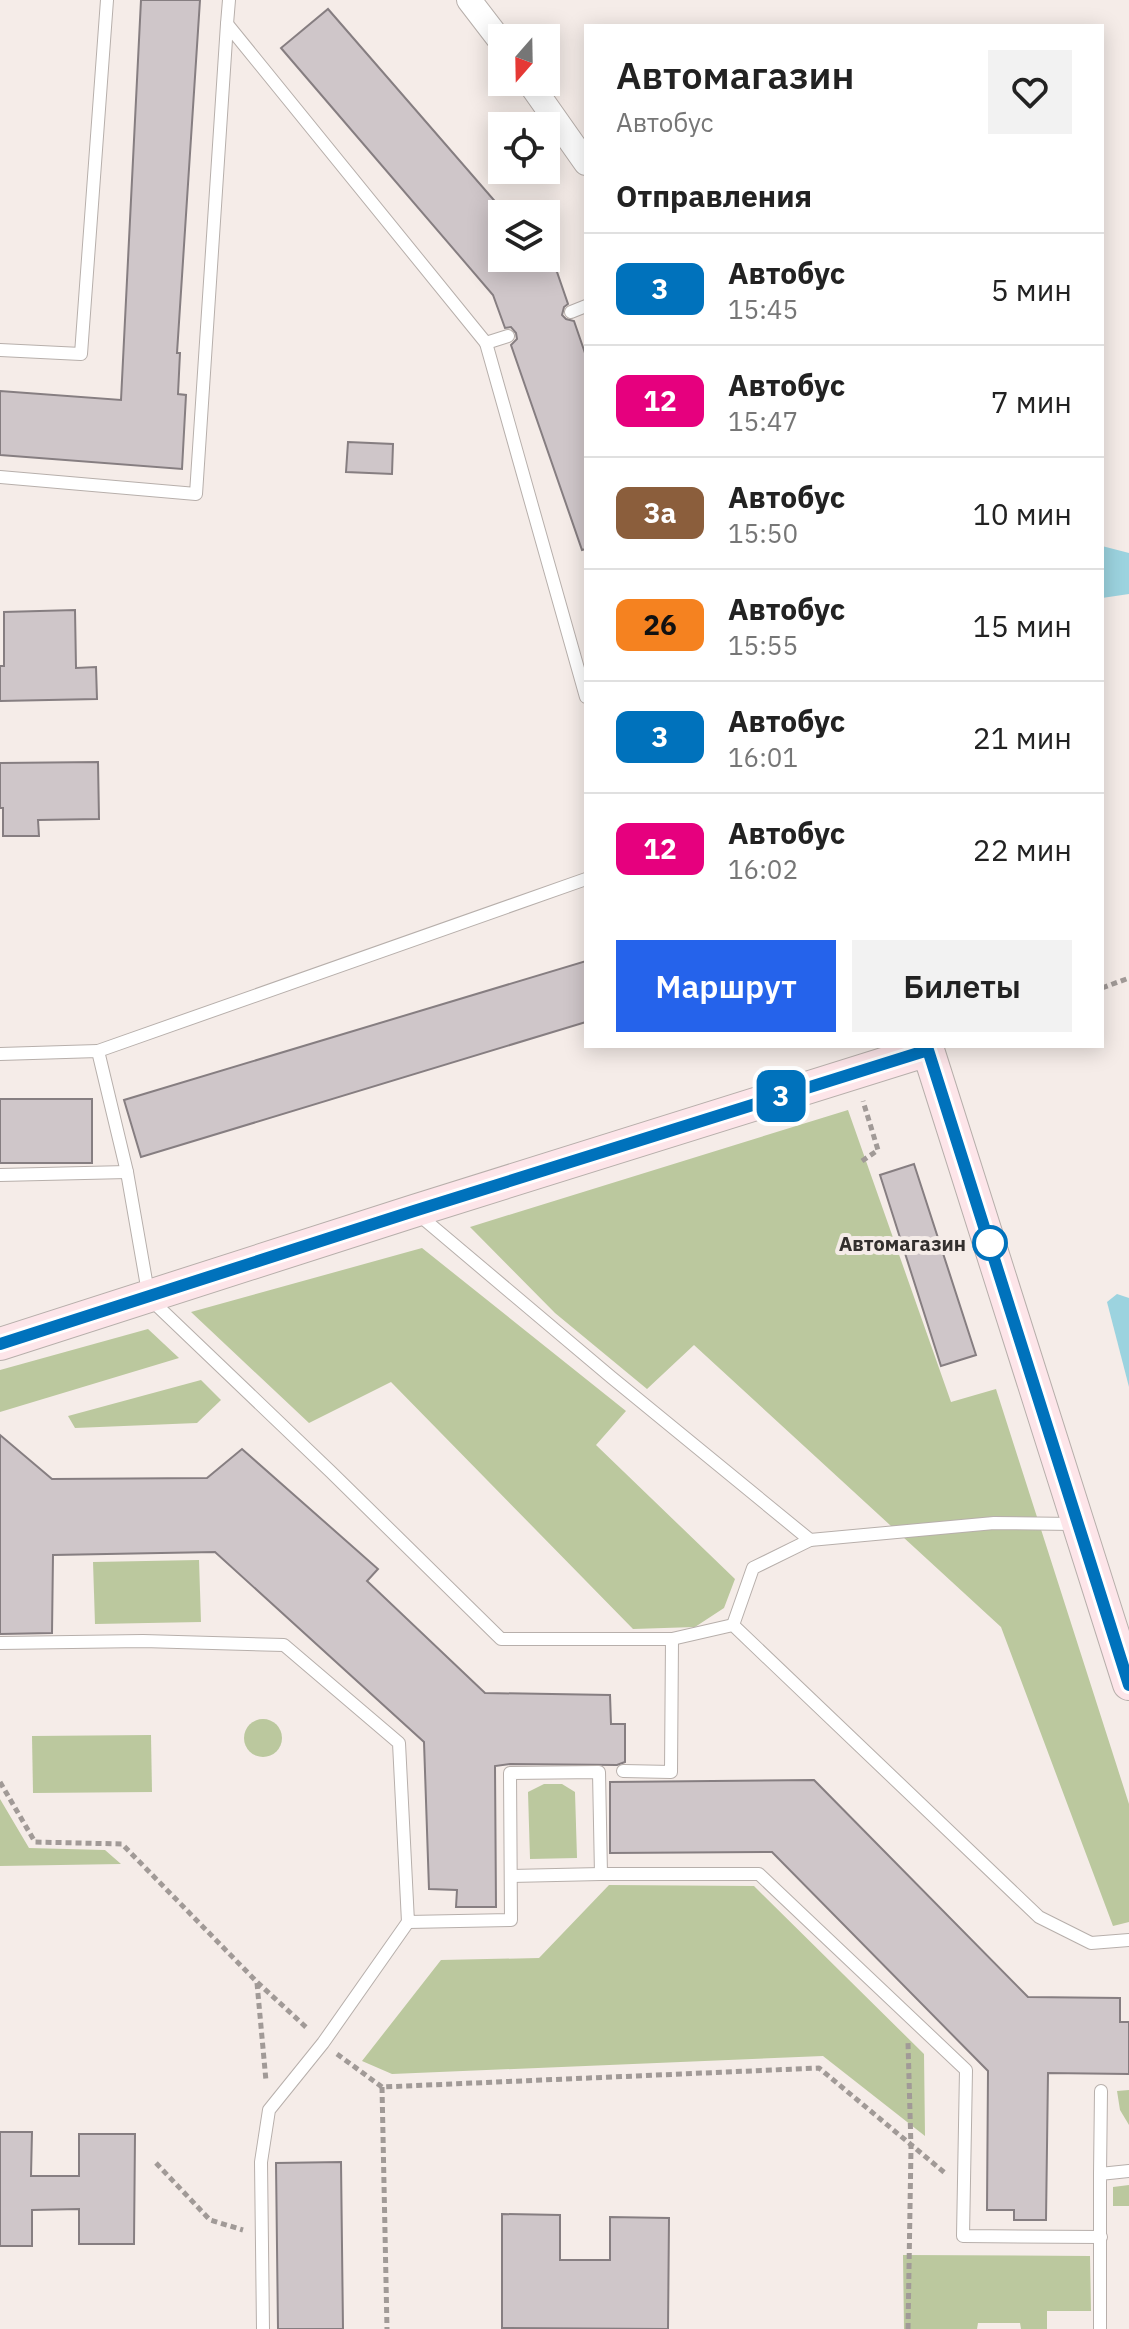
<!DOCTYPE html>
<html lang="ru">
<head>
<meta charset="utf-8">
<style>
	body { margin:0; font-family:"IBM Plex Sans",sans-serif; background:#f2f2f2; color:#222; height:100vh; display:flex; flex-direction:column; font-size:30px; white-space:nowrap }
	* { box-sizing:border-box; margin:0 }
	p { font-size:26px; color:#767676 }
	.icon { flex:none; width:44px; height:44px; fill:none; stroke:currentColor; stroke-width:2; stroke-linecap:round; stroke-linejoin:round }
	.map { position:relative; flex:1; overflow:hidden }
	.drawer { position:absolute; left:584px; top:24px; width:520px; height:1024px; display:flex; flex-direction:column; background:#fff; border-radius:0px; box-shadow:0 4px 20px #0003 }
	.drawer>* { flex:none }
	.badge { padding:0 16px; border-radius:12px; font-size:28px; line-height:52px }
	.needle { width:52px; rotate:200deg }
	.fabs { position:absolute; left:488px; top:24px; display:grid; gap:16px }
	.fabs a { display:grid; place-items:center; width:72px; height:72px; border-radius:0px; background:#fff; box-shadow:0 4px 20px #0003; font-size:40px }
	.map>.badge { position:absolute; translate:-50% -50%; box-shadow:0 0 0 4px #fff }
	h2 { padding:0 32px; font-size:30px; line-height:72px }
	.round { display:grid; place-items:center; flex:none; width:84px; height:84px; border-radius:0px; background:#f2f2f2 }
	.summary { display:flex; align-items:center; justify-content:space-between; height:136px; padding:0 32px }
	h1 { font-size:38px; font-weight:600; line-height:60px }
	.primary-button { display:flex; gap:16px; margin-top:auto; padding:16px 32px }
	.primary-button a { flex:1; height:92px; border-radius:0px; background:#2563eb; color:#fff; font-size:32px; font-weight:600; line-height:92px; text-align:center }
	.primary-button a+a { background:#f2f2f2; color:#222 }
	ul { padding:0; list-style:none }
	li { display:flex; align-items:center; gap:24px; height:112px; padding:0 32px; border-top:2px solid #e0e0e0 }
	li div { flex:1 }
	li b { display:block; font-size:30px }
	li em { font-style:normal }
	li .badge { min-width:88px; font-weight:700; text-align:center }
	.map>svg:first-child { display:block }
	.green { fill:#bbc89e }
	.water { fill:#9cd3df }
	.building { fill:#cfc6c9; stroke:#867e81; stroke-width:2 }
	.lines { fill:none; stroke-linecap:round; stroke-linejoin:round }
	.lane-casing { stroke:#b7afab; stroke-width:14 }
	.street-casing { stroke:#b7afab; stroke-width:26 }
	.secondary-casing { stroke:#b7afab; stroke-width:34 }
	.path { stroke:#a19a97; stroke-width:5; stroke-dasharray:6 4; stroke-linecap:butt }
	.lane { stroke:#fff; stroke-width:12 }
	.street { stroke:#fff; stroke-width:24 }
	.secondary { stroke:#fde5e9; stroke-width:32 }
	.line-casing { stroke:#fff; stroke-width:18 }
	.line { stroke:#0072bc; stroke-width:12 }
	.stop-dot { fill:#fff; stroke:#0072bc; stroke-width:4 }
	.labels { text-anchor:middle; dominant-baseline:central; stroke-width:8; stroke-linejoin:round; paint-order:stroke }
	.stop-label { font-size:20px; font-weight:bold; fill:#332f2e; stroke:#f5ece8; text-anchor:end }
</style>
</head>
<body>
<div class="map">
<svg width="1129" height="2329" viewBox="0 0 1129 2329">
	<rect width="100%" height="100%" fill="#f5ece8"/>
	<!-- green -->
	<g class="green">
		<polygon points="848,1110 951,1402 996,1389 1129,1804 1129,1922 1113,1926 1001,1627 694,1345 647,1389 555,1313 470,1227"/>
		<polygon points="422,1248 626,1411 596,1445 735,1579 724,1608 695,1627 633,1629 391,1382 309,1423 191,1312"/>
		<polygon points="148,1329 179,1358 0,1412 0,1370"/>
		<polygon points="201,1380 221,1400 197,1423 75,1428 68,1416"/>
		<polygon points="199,1560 201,1622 95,1624 93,1562"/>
		<circle cx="263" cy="1738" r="19"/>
		<polygon points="151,1735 152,1792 33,1793 32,1736"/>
		<polygon points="544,1784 562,1784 575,1792 577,1858 530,1859 528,1792"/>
		<polygon points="0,1799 29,1848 105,1850 121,1864 0,1866"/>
		<polygon points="609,1885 754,1886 924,2054 925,2136 823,2056 392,2074 362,2061 441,1960 539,1958"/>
		<polygon points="1129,2090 1129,2125 1120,2110 1117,2091"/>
		<polygon points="1129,2185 1129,2206 1113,2206 1113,2187"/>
		<polygon points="903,2255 1090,2256 1091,2311 1047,2311 1047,2329 1021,2329 1020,2323 978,2323 977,2329 904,2329"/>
	</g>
	<!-- water -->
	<g class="water">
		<polygon points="1102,546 1129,553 1129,594 1102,598"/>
		<polygon points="1117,1294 1129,1298 1129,1387 1107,1302"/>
	</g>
	<!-- building -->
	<g class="building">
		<polygon points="141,0 200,0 177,353 180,353 178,394 186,395 182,469 0,455 0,391 121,400"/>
		<polygon points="328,9 506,214 502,214 502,258 545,258 557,272 568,304 564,307 562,315 566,319 574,321 586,356 586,549 582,550 511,345 517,339 516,333 511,327 505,328 493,295 281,48"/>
		<polygon points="348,442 393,444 392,474 346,472"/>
		<polygon points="75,610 76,668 96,667 97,699 0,701 0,666 4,666 4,612"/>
		<polygon points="98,762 99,819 38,820 39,836 3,836 3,808 0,808 0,763"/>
		<polygon points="586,961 586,1022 141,1157 124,1100"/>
		<rect x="0" y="1099" width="92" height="64"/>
		<polygon points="914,1164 976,1355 941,1366 880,1175"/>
		<polygon points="0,1435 52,1479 207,1478 242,1449 378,1569 367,1581 485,1693 610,1695 611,1724 625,1724 625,1762 617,1765 510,1764 495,1766 496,1907 456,1907 457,1890 429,1889 424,1742 215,1552 53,1555 52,1633 0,1634"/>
		<polygon points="814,1780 1028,1997 1120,1998 1120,2022 1129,2022 1129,2074 1048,2073 1046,2220 1014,2220 1014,2210 987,2210 988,2071 772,1852 610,1853 610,1782"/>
		<polygon points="0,2132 32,2132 31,2176 79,2176 79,2134 135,2134 134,2244 79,2244 79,2209 32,2210 32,2246 0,2246"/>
		<polygon points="341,2162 343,2329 278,2329 276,2163"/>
		<polygon points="502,2214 560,2215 560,2260 610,2260 610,2217 669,2218 668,2329 502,2328"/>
	</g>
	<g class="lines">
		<defs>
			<g id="lane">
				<polyline points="227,24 229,0"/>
				<polyline points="571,312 586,306"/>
				<polyline points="508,336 486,343 586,697"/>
				<polyline points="0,350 81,354 107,0"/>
				<polyline points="0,477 196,494 227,24 486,343"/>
				<polyline points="98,1051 586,879"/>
				<polyline points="0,1054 98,1051 127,1172 149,1298 331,1472 501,1639 672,1639 733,1625 1039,1917 1091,1943 1129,1940"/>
				<polyline points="0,1175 127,1172"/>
				<polyline points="419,1215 611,1377 810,1540 753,1568 733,1625"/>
				<polyline points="810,1540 994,1523 1074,1524"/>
				<polyline points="0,1643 143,1641 284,1645 399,1743 408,1922 511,1920 510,1773 599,1772 601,1874 759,1874 966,2070 963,2236 1101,2237"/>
				<polyline points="623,1771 671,1772 672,1639"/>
				<polyline points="511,1876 601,1874"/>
				<polyline points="1100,2174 1101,2091"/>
				<polyline points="263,2329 261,2162 269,2110 323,2043 408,1922"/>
				<polyline points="1100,2329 1100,2174 1129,2171"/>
			</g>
			<g id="street">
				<polyline points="469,0 502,43"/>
				<polyline points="529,82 586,163"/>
			</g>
			<polyline id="secondary" points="0,1344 414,1211 928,1050 1129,1684"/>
		</defs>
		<!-- lane casing -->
		<use href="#lane" class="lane-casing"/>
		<!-- street casing -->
		<use href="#street" class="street-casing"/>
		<!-- secondary casing -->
		<use href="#secondary" class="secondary-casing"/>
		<!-- path -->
		<g class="path">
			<polyline points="1102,988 1129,978"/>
			<polyline points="862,1161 878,1150 863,1101"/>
			<polyline points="0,1782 35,1842 122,1844 257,1982 308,2029"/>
			<polyline points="257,1983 266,2081"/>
			<polyline points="337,2054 382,2087 819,2068 945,2173"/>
			<polyline points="382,2087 387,2329"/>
			<polyline points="156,2163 210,2220 243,2230"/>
			<polyline points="908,2329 911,2148 908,2042"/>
		</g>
		<!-- lane -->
		<use href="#lane" class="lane"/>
		<!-- street -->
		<use href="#street" class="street"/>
		<!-- secondary -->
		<use href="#secondary" class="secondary"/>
	</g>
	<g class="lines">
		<defs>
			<polyline id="line" points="0,1344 414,1211 928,1050 1129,1685"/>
		</defs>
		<!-- line casing -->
		<use href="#line" class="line-casing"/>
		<!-- line -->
		<use href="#line" class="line"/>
	</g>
	<!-- markers -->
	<circle class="stop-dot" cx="990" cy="1243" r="16"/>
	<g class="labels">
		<!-- stop labels -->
		<g class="stop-label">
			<text x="966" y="1243">Автомагазин</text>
		</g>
	</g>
</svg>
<div class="fabs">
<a><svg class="needle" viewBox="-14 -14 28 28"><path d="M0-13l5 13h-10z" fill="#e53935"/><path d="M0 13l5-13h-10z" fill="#767676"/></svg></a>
<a><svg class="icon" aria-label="locate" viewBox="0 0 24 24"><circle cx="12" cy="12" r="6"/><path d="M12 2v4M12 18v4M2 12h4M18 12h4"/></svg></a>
<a><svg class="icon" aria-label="layers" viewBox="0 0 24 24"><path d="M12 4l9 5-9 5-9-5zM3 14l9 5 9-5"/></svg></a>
</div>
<b class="badge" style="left:781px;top:1096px;background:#0072bc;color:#fff">3</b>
<section class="drawer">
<div class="summary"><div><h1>Автомагазин</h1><p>Автобус</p></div><a class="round"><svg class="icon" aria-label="heart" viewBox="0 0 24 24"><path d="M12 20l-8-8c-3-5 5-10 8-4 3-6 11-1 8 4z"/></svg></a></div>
<h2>Отправления</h2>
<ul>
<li><span class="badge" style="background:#0072bc;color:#fff">3</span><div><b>Автобус</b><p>15:45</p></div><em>5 мин</em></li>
<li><span class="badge" style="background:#e6007e;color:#fff">12</span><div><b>Автобус</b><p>15:47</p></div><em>7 мин</em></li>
<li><span class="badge" style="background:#8b5e3c;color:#fff">3а</span><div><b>Автобус</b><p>15:50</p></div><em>10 мин</em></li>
<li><span class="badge" style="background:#f58220;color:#111">26</span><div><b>Автобус</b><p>15:55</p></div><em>15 мин</em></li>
<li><span class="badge" style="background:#0072bc;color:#fff">3</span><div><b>Автобус</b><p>16:01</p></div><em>21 мин</em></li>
<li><span class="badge" style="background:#e6007e;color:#fff">12</span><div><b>Автобус</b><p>16:02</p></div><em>22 мин</em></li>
</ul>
<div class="primary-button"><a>Маршрут</a><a>Билеты</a></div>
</section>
</div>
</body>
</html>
